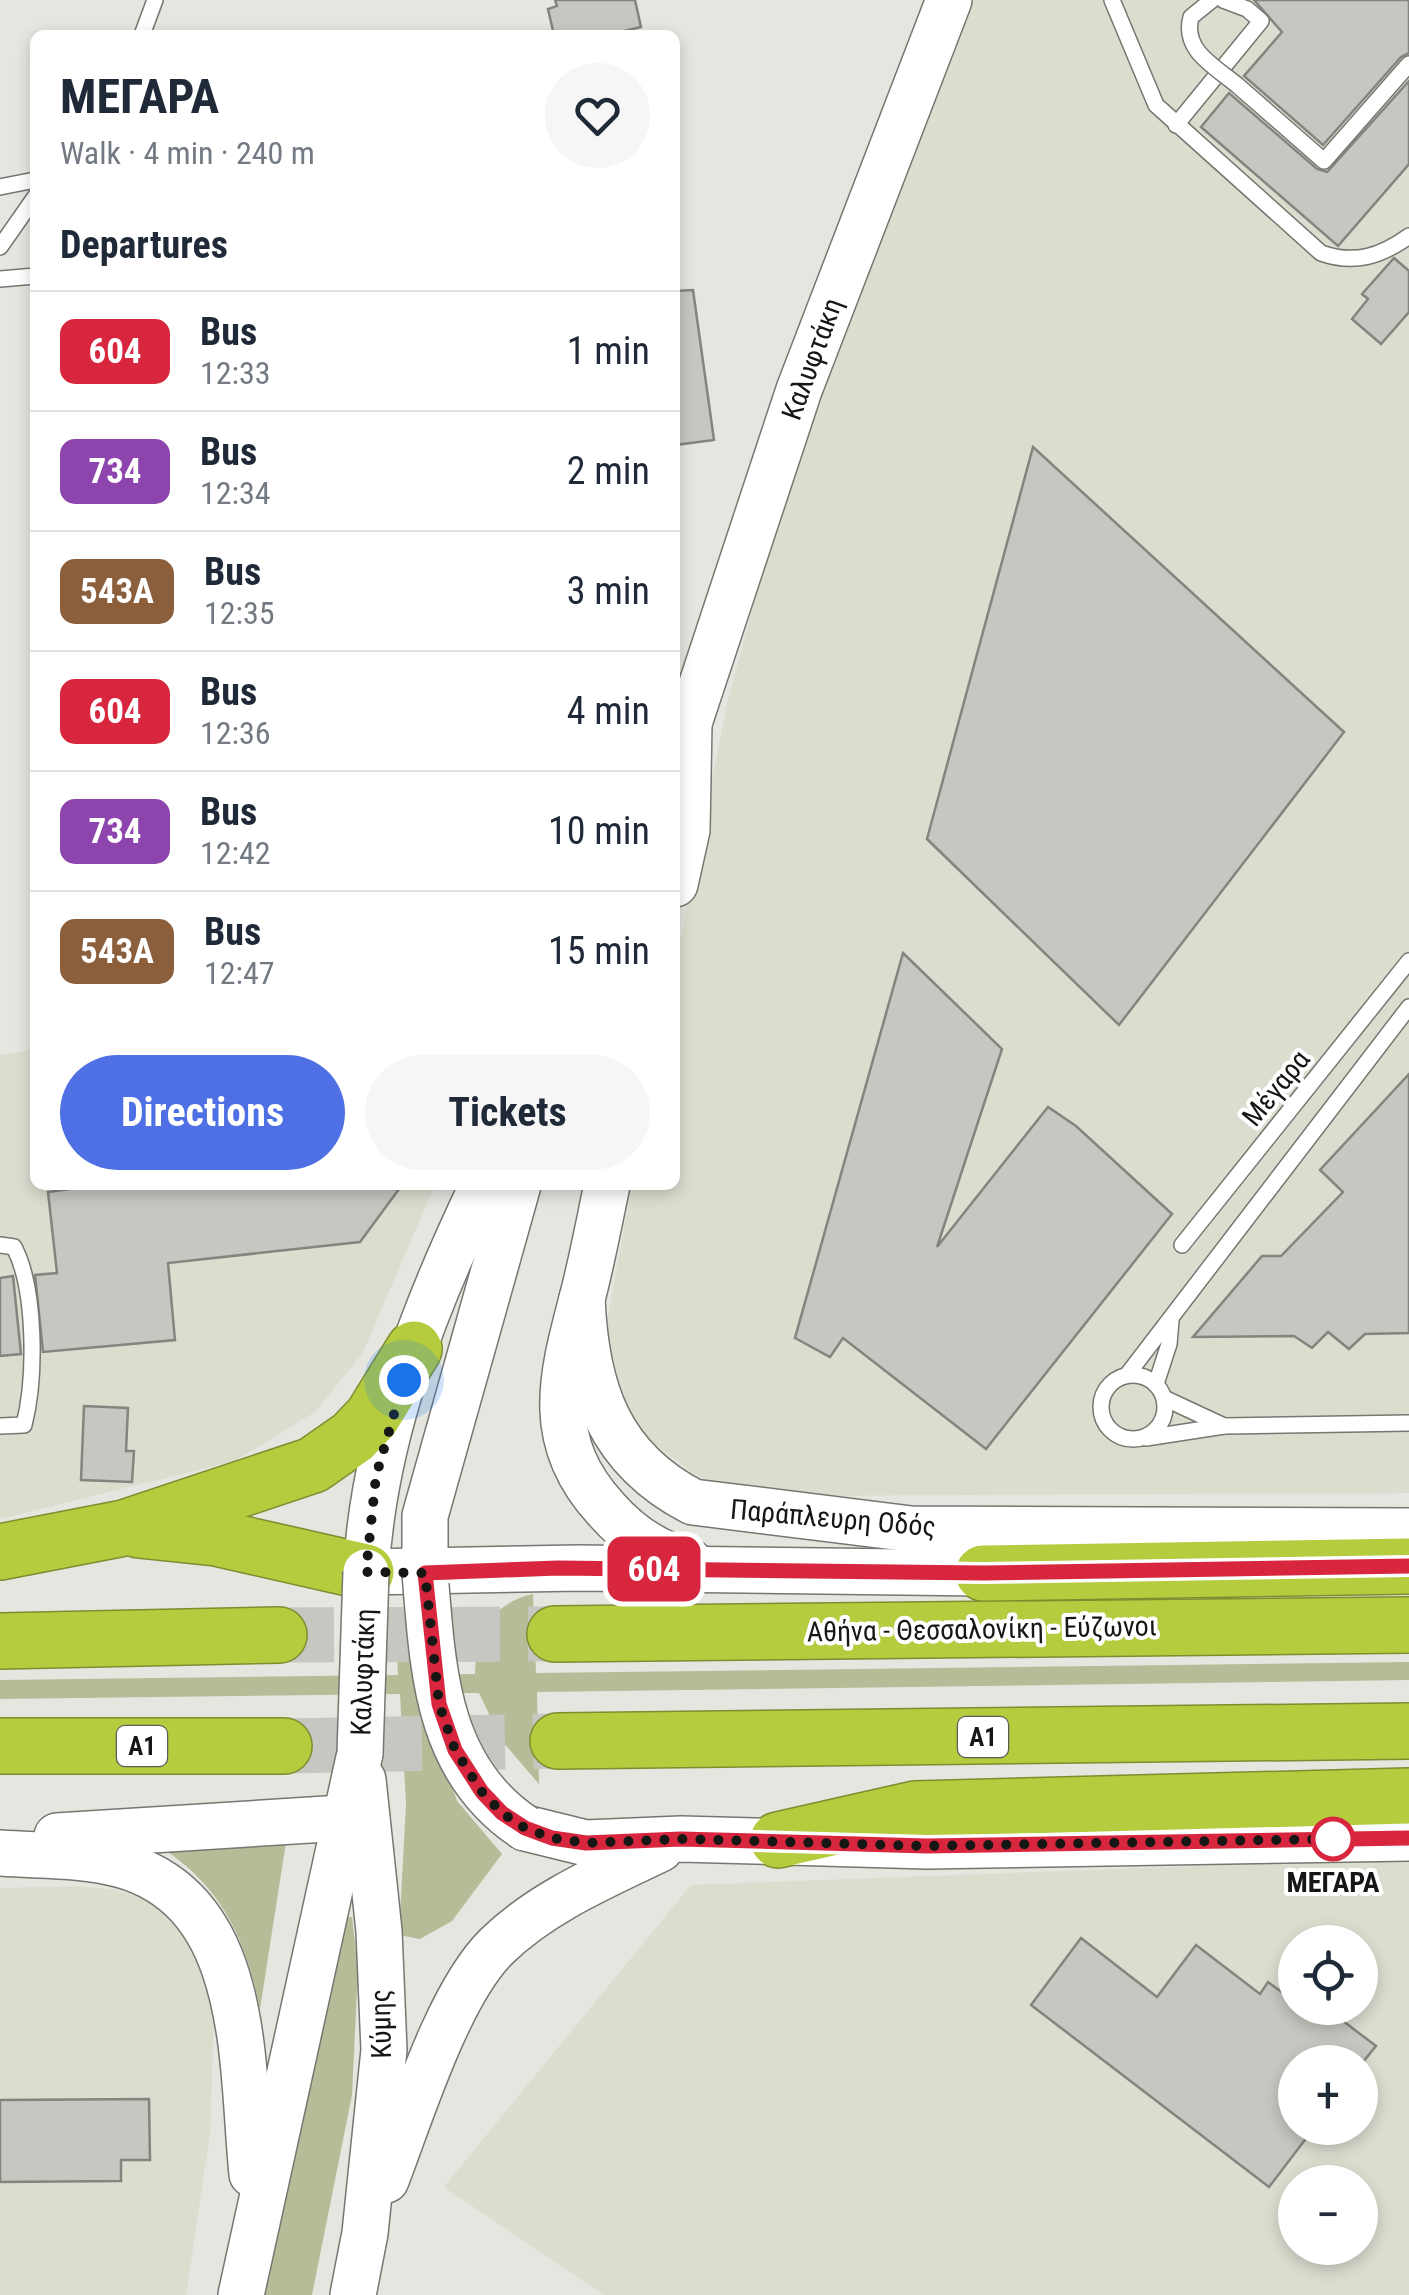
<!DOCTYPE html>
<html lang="en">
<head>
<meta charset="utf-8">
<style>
	body { margin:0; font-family:"Roboto Condensed",sans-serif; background:#f6f6f7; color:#1f2937; height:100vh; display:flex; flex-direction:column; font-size:38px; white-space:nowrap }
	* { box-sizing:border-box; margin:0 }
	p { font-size:32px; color:#747a83 }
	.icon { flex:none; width:55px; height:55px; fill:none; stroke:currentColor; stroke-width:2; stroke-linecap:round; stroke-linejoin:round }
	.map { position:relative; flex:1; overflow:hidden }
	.sheet { position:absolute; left:30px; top:30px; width:650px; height:1160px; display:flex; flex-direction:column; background:#fff; border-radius:15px; box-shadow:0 5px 15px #0003 }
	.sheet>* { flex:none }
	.badge { padding:0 20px; border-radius:15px; font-size:35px; line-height:65px }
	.tools { position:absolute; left:1278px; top:1925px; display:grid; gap:20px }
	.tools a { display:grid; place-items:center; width:100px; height:100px; border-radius:50%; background:#fff; box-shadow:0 5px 15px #0003; font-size:50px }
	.you { position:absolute; width:50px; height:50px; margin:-25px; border:8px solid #fff; border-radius:50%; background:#1a73e8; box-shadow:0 0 0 15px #1a73e833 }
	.map>.badge { position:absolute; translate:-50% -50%; box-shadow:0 0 0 5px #fff }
	h2 { padding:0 30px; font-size:38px; line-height:90px }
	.round { display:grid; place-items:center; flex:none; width:105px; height:105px; border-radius:52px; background:#f6f6f7 }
	.summary { display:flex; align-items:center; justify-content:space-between; height:170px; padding:0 30px }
	h1 { font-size:48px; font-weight:700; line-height:75px }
	.primary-button { display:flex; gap:20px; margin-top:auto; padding:20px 30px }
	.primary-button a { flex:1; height:115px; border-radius:60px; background:#4f70e4; color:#fff; font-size:40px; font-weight:700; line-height:115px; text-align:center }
	.primary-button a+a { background:#f6f6f7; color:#1f2937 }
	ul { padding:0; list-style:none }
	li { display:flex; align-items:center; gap:30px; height:120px; padding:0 30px; border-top:2px solid #e0e1e3 }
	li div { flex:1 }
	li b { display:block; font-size:38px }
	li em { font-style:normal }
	li .badge { min-width:110px; font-weight:700; text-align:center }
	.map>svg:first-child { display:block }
	.built { fill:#dbdecf; fill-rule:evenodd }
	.green { fill:#b4bd97 }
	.building { fill:#c5c7c0; stroke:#83857e; stroke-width:2.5 }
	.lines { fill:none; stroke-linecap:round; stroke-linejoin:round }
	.highway-tunnel { stroke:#c5c7c1; stroke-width:55; stroke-dasharray:55 28; stroke-linecap:butt }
	.lane-casing { stroke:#757770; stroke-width:18 }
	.secondary-casing { stroke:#757770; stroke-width:48 }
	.highway-casing { stroke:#7d8d30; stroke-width:58 }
	.lane { stroke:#fff; stroke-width:15 }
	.secondary { stroke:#fff; stroke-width:45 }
	.highway { stroke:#b5cc3f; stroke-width:55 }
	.lane-bridge-casing { stroke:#757770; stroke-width:18; stroke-linecap:butt }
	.secondary-bridge-casing { stroke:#757770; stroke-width:48; stroke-linecap:butt }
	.lane-bridge { stroke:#fff; stroke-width:15 }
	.secondary-bridge { stroke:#fff; stroke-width:45 }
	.line-casing { stroke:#fff; stroke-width:22 }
	.line { stroke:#d7263d; stroke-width:15 }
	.walk { stroke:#161714; stroke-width:10; stroke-dasharray:0 18 }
	.stop-dot { fill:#fff; stroke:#d7263d; stroke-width:5 }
	.labels { text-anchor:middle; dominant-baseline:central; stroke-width:8; stroke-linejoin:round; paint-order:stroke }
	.shield { fill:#fff; stroke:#5c5d5a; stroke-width:2.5 }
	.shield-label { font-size:25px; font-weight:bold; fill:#161714 }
	.street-label { font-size:28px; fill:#161714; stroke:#fff }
	.stop-label { font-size:28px; font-weight:bold; fill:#161714; stroke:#fff }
</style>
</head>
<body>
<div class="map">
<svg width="1409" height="2295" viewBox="0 0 1409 2295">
	<rect width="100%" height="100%" fill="#e4e6df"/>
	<!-- built -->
	<g class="built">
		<polygon points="964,0 1409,0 1409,1493 749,1496 699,1477 654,1444 627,1409 609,1374 604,1338 632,1185 675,1185 675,967 727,704 781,502 906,175"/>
		<polygon points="35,1049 35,1185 435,1185 362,1354 315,1412 235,1461 0,1519 0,1055"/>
		<path d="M1409,1858V2295H604L444,2187L691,1885ZM1295,1942H1360V2008H1295ZM1295,2062H1360V2128H1295ZM1295,2182H1360V2248H1295Z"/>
		<polygon points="79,1886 115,1890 146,1900 173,1921 191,1942 211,1989 214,2023 210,2134 186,2295 0,2295 0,1888"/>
	</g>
	<!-- green -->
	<g class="green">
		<path d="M533,1594L536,1673L1409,1662V1680L537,1692L539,1784L502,1741L479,1693H420L457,1801L502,1854L452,1921L420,1939L399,1935L406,1804L400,1694L0,1699V1680L398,1675L396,1641L411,1631L417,1675L475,1674C476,1634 492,1603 533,1594Z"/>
		<path d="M286,1842L260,2009C246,1942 225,1892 168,1852Z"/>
		<polygon points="352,1917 358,1970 352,2095 312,2295 261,2295 325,1920"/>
	</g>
	<!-- building -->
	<g class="building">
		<polygon points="555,0 635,0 641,27 607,35 554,35 548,9 557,6"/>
		<polygon points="1254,0 1409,0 1409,53 1401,57 1323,145 1244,76 1282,32"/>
		<polygon points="1409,81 1409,164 1338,246 1201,127 1229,93 1317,169 1327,172"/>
		<polygon points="1394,258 1409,271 1409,312 1381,344 1352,319 1368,299 1362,294"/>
		<polygon points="693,290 714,440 675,445 675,291"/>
		<polygon points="1033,447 1344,732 1119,1025 927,839"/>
		<polygon points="903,953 1002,1049 937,1247 1048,1107 1076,1126 1172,1214 986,1449 843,1338 830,1357 795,1338"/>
		<polygon points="1409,1074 1409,1333 1365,1334 1349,1349 1328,1332 1312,1348 1294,1336 1193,1337 1262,1256 1281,1256 1343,1192 1320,1170"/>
		<polygon points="98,1185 402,1185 360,1242 168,1263 175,1340 43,1352 35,1275 57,1273 48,1192"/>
		<polygon points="13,1276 21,1354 0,1356 0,1278"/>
		<polygon points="84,1406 128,1408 126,1451 134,1451 132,1482 81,1480"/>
		<polygon points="1081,1938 1157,1997 1196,1945 1260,1994 1268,1982 1295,2002 1295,2008 1326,2008 1376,2046 1363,2062 1295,2062 1295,2128 1314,2128 1269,2187 1031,2005"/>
		<polygon points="149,2099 150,2160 121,2160 121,2181 0,2182 0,2100"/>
	</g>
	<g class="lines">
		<!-- highway-tunnel -->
		<g class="highway-tunnel">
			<polyline points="279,1635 555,1634"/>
			<polyline points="284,1746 558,1741"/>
		</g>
		<defs>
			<g id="lane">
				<path d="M1112,0L1156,105L1321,253C1355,265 1381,256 1409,236"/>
				<polyline points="142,35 155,0"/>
				<polyline points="1237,85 1324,161 1409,64"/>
				<polyline points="1176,125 1261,21 1247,9 1223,0"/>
				<polyline points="0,187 35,180"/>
				<polyline points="0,247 35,197"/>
				<polyline points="0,279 35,276"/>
				<path d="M0,1245L14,1247C36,1289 36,1378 24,1425L0,1426"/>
				<polyline points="1182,1245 1409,961"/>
				<circle cx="1133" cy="1407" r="32"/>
				<polyline points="1127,1375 1409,1007"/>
				<polyline points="1156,1384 1169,1344 1171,1321"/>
				<polyline points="1164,1398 1224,1426"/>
				<polyline points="1146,1438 1224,1426 1409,1423"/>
			</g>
			<g id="secondary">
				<polyline points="675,749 689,723 799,390 949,0"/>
				<polyline points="675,884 687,830 689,723"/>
				<path d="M483,1185C424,1308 374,1435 366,1572L578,1568L983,1573L1017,1567"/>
				<path d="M607,1185C599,1223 592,1261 582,1299C561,1378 544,1442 606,1509C628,1534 657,1554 690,1562"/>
				<path d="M582,1299C586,1388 608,1458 693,1502L911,1529L1409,1531"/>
				<polyline points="1105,1553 1220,1534"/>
				<polyline points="425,1573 425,1516 518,1185"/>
				<polyline points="525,1828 586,1843 681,1839 927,1846 1409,1838"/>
				<polyline points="57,1836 342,1818"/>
				<path d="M0,1853C41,1856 81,1854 122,1865C252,1902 241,2066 252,2174"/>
				<path d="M386,2180C411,2115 448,1994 497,1946C542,1902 604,1876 660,1849"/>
				<polyline points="241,2295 360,1753"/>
				<polyline points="353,2295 365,2233 384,2050 379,1931 363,1780"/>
			</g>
			<g id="highway">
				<polyline points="139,1530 216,1538 366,1572"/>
				<polyline points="0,1552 124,1528 313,1465 353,1437 372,1417 414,1349"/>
				<polyline points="983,1573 1409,1566"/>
				<polyline points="555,1634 1409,1625"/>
				<polyline points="0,1641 279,1635"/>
				<polyline points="558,1741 1409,1731"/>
				<polyline points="0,1746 284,1746"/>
				<polyline points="778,1840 915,1809 1409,1796"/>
			</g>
		</defs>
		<!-- lane casing -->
		<use href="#lane" class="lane-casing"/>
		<!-- secondary casing -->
		<use href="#secondary" class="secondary-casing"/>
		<!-- highway casing -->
		<use href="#highway" class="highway-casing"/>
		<!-- lane -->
		<use href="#lane" class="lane"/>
		<!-- secondary -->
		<use href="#secondary" class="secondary"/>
		<!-- highway -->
		<use href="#highway" class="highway"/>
		<defs>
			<path id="lane-bridge" d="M1212,0L1191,17C1182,50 1214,66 1237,85"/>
			<g id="secondary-bridge">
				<path d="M425,1573C433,1670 436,1769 525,1828"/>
				<polyline points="360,1753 366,1572"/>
			</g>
		</defs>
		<!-- lane-bridge casing -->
		<use href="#lane-bridge" class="lane-bridge-casing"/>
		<!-- secondary-bridge casing -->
		<use href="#secondary-bridge" class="secondary-bridge-casing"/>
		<!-- lane-bridge -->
		<use href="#lane-bridge" class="lane-bridge"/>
		<!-- secondary-bridge -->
		<use href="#secondary-bridge" class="secondary-bridge"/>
	</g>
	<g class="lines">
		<defs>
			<polyline id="line" points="1409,1566 984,1573 558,1568 425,1573 439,1704 455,1750 482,1792 502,1813 525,1828 552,1838 586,1843 681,1839 927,1846 1409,1838"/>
		</defs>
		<!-- line casing -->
		<use href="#line" class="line-casing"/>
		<!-- line -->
		<use href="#line" class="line"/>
		<!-- walk -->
		<polyline class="walk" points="404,1380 376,1476 366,1572 425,1573 439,1704 455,1750 482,1792 502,1813 525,1828 552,1838 586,1843 681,1839 927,1846 1333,1839"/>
	</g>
	<!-- markers -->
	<circle class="stop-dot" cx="1333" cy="1839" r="20"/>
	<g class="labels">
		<!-- shield labels -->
		<g class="shield">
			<rect x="958" y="1717" width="50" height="40" rx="8"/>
			<rect x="117" y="1726" width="50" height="40" rx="8"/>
		</g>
		<g class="shield-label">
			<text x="983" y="1737">Α1</text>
			<text x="142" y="1746">Α1</text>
		</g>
		<!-- street labels -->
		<g class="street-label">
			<text transform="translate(812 359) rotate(-70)">Καλυφτάκη</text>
			<text transform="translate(1276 1088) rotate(-51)">Μέγαρα</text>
			<text transform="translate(833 1518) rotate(5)">Παράπλευρη Οδός</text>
			<text transform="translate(982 1629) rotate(-1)">Αθήνα - Θεσσαλονίκη - Εύζωνοι</text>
			<text transform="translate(363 1672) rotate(-88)">Καλυφτάκη</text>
			<text transform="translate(381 2024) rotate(-91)">Κύμης</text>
		</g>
		<!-- stop labels -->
		<g class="stop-label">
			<text x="1333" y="1882">ΜΕΓΑΡΑ</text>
		</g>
	</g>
</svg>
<div class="tools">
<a><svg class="icon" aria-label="locate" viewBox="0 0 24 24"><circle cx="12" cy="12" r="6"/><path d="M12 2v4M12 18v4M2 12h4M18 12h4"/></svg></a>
<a>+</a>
<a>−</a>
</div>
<div class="you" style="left:404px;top:1380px"></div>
<b class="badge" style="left:654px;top:1569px;background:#d7263d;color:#fff">604</b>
<section class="sheet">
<div class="summary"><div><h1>ΜΕΓΑΡΑ</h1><p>Walk · 4 min · 240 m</p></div><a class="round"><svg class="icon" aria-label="heart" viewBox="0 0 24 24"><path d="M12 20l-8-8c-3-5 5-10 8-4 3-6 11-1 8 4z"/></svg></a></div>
<h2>Departures</h2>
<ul>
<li><span class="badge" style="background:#d7263d;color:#fff">604</span><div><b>Bus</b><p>12:33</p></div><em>1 min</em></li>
<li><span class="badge" style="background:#8e44ad;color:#fff">734</span><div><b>Bus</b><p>12:34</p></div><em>2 min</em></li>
<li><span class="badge" style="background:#8b5e3c;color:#fff">543A</span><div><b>Bus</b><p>12:35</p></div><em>3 min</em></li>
<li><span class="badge" style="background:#d7263d;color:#fff">604</span><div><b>Bus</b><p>12:36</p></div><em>4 min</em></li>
<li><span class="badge" style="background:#8e44ad;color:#fff">734</span><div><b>Bus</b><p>12:42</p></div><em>10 min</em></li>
<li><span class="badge" style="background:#8b5e3c;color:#fff">543A</span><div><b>Bus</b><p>12:47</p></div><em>15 min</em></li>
</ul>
<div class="primary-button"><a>Directions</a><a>Tickets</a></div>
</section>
</div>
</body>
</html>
